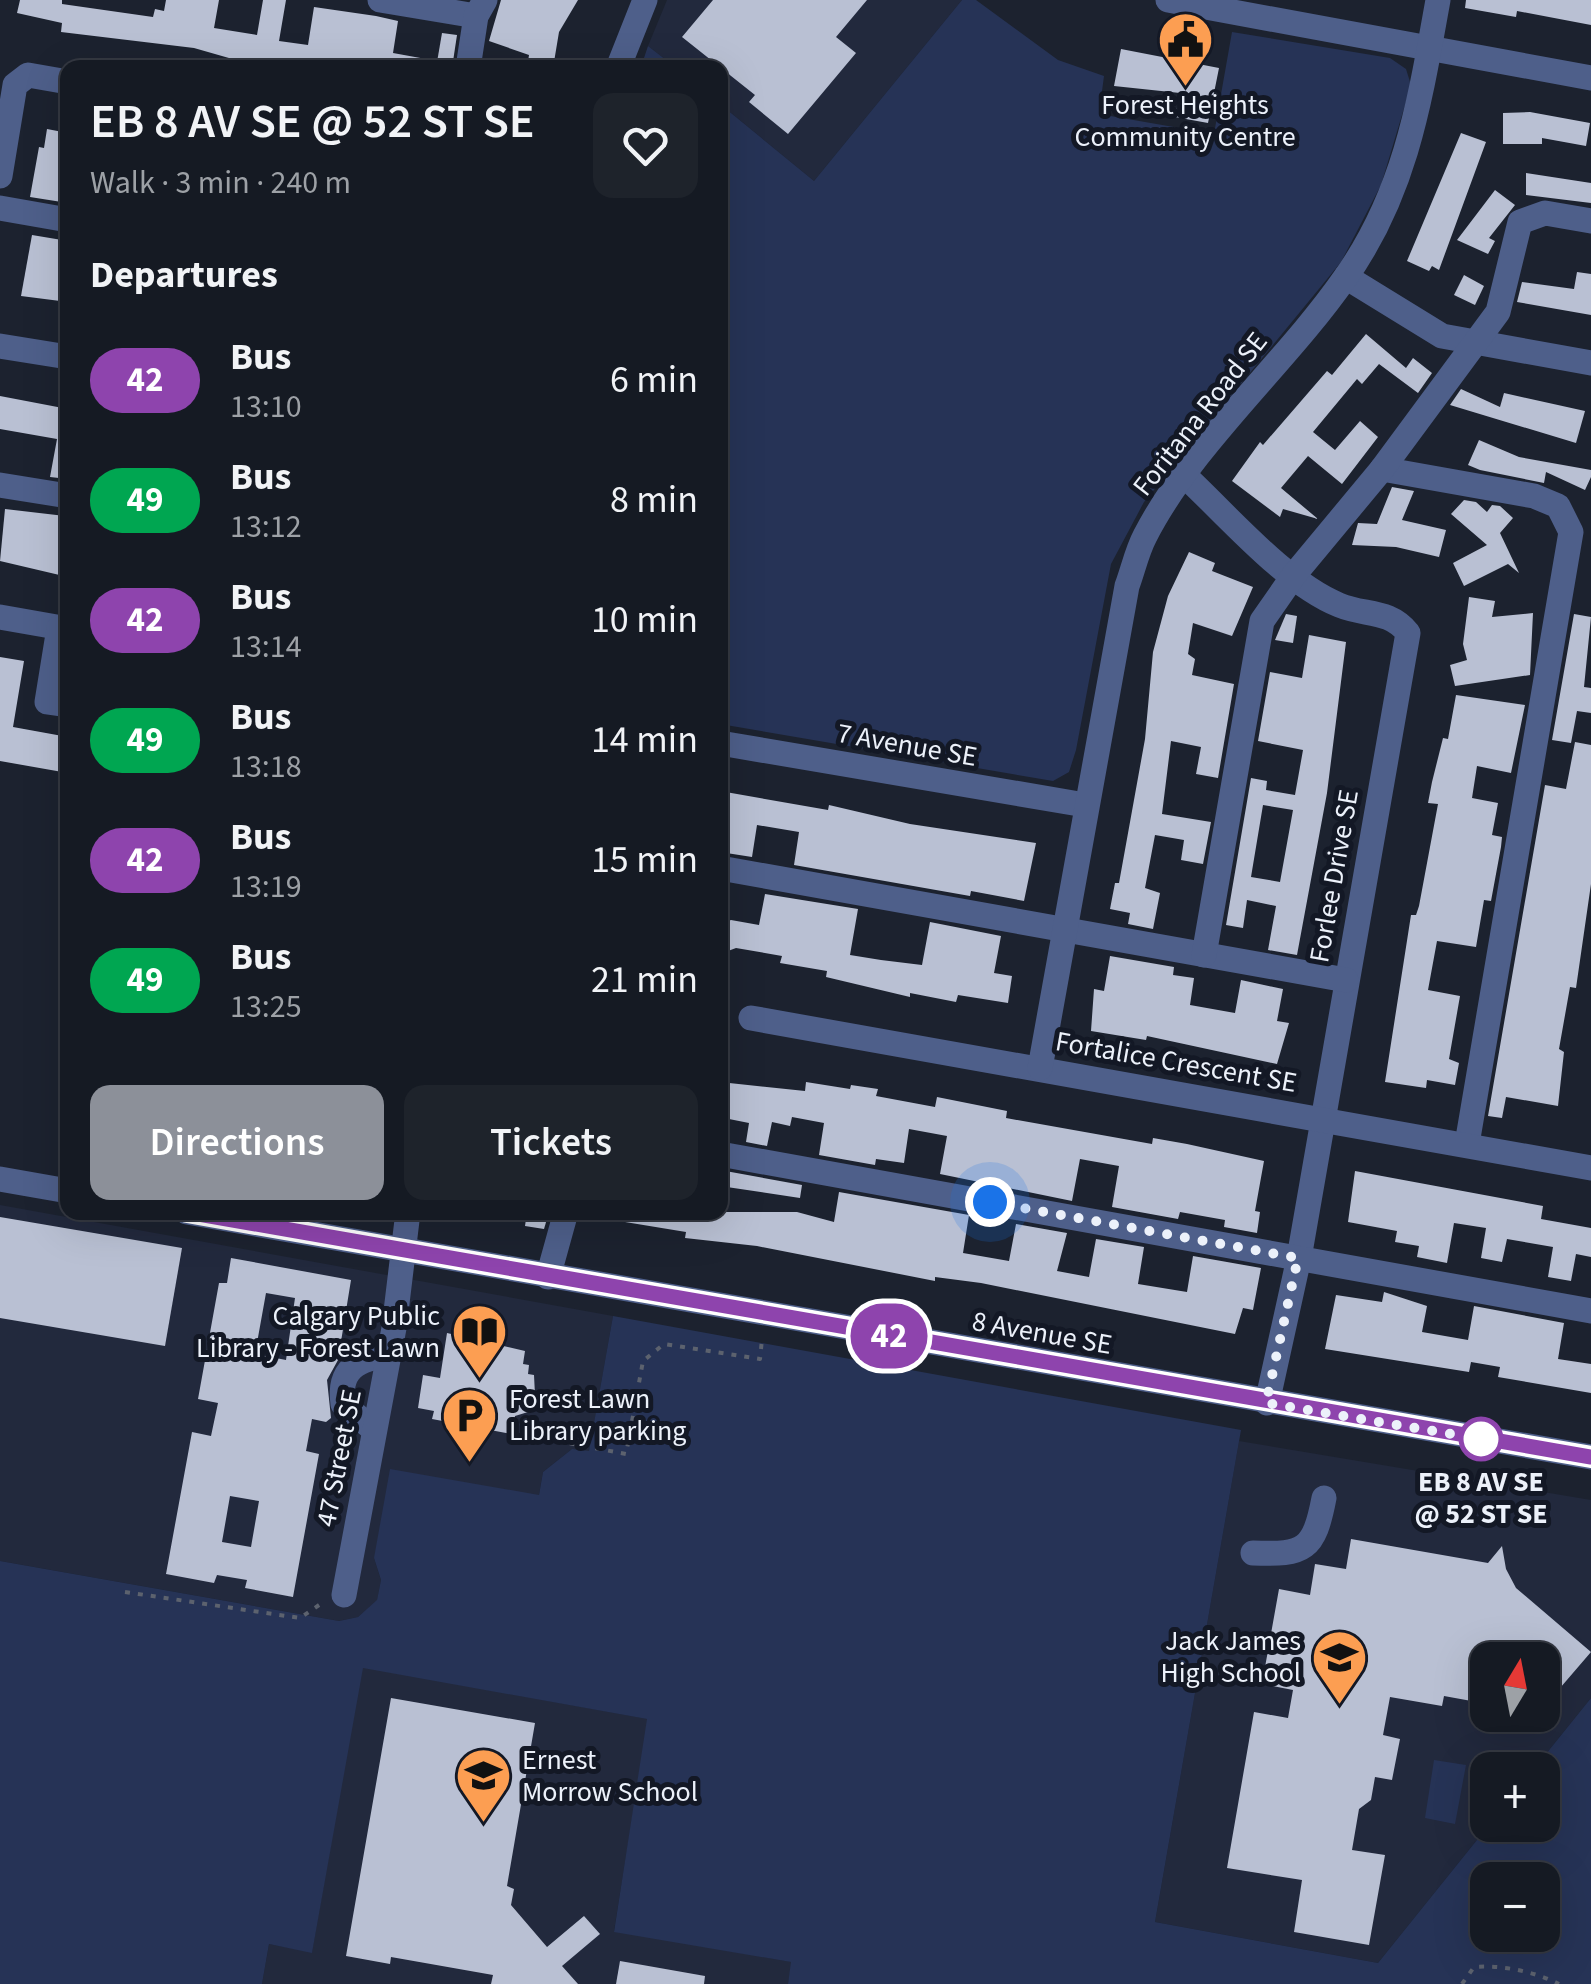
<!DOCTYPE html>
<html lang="en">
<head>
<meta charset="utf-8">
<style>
	body { margin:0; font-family:"Source Sans 3",sans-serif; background:#1e232b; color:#f1f3f6; height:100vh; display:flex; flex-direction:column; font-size:38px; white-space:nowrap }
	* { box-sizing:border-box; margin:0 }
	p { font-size:32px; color:#9da1a6 }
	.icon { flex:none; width:55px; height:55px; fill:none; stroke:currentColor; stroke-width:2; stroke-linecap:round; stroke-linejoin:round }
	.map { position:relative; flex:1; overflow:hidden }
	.side { position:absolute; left:60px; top:60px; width:668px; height:1160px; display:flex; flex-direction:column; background:#151a23; border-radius:20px; box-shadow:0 10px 40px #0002,0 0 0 2px #343841 }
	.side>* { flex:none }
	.badge { padding:0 20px; border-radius:32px; font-size:35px; line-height:65px }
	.needle { width:65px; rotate:10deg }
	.buttons { position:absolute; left:1470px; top:1642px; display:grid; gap:20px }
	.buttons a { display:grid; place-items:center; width:90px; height:90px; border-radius:20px; background:#151a23; box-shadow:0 10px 40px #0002,0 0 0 2px #343841; font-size:50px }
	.you { position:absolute; width:50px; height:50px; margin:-25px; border:8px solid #fff; border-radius:50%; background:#1a73e8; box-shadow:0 0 0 15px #1a73e833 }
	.map>.badge { position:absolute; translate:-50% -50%; box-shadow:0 0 0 5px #fff }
	h2 { padding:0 30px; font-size:38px; line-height:90px }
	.round { display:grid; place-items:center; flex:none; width:105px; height:105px; border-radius:20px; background:#1e232b }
	.summary { display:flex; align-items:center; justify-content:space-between; height:170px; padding:0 30px }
	h1 { font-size:48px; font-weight:600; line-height:75px }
	.cta { display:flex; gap:20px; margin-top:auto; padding:20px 30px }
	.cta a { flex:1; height:115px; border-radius:20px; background:#8c9099; color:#fff; font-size:40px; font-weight:600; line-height:115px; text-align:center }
	.cta a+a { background:#1e232b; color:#f1f3f6 }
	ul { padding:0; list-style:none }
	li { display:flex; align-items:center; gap:30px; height:120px; padding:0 30px }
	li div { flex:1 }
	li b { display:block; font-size:38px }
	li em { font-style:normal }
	li .badge { min-width:110px; font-weight:700; text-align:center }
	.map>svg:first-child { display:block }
	.built { fill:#22293d; fill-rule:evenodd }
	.green { fill:#263356; fill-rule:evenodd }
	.building { fill:#b9c0d3; fill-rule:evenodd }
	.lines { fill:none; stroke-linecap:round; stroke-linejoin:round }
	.path { stroke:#5c626e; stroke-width:4; stroke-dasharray:5 8; stroke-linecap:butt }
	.minor { stroke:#4e5f8a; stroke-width:25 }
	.line-casing { stroke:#fff; stroke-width:22 }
	.line { stroke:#8e44ad; stroke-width:15 }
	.walk { stroke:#ecf1fa; stroke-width:10; stroke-dasharray:0 18 }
	.stop-dot { fill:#fff; stroke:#8e44ad; stroke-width:5 }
	.labels { text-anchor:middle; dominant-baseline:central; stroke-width:10; stroke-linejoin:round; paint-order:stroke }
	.poi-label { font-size:28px; fill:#ecf1fa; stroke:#131825; text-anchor:end }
	.street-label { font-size:28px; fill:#ecf1fa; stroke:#131825 }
	.stop-label { font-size:28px; font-weight:bold; fill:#ecf1fa; stroke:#131825 }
</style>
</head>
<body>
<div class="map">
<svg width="1591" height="1984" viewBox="0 0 1591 1984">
	<rect width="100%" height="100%" fill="#1c222f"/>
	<!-- built -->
	<g class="built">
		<polygon points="667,0 962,0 814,181 720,104 720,68 675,67 648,46"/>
		<polygon points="0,1205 613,1316 589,1452 572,1449 543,1472 539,1495 374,1558 381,1580 377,1601 358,1617 339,1621 0,1561"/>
		<path d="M1239,1441L1591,1500V1698L1533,1770H1488L1489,1825L1378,1963L1155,1922ZM1488,1660H1542V1715H1488Z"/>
		<polygon points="362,1667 648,1719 614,1931 792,1962 788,1984 262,1984 269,1944 312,1952"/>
	</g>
	<!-- green -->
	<g class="green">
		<polygon points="962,0 976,0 1058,60 1104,76 1099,114 1214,134 1232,32 1390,58 1406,69 1411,85 1381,185 1341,262 1144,502 1111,564 1076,750 1069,772 1053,781 720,724 720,104 814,181"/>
		<polygon points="648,46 675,67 641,67"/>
		<path d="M613,1316L1241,1430L1155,1922L1378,1963L1489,1825H1542V1770H1533L1591,1698V1984H788L791,1962L614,1932L647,1719L363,1668L312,1953L269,1944L262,1984H0V1561L339,1621L358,1617L377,1600L381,1580L374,1558L390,1469L539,1495L543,1472L572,1449L589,1451ZM1488,1880H1542V1935H1488Z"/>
		<polygon points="1434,1760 1466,1765 1455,1824 1425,1818"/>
	</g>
	<!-- building -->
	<g class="building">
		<polygon points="20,0 62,0 62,4 153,17 155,9 164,11 166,0 219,0 214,28 257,35 263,0 286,0 279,41 308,45 314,7 376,16 398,21 393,53 426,59 426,68 264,68 194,48 61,32 62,23 17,13"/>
		<polygon points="501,0 578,0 559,32 553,68 527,68 529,55 489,41"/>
		<polygon points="713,0 867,0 836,37 856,53 788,134 749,102 755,95 682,37"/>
		<polygon points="1466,0 1591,0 1591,25 1517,11 1516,17 1465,8"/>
		<polygon points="442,33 457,35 452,68 436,68"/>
		<polygon points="1121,49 1219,68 1208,123 1175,117 1180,93 1114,86"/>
		<polygon points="1530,112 1590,123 1586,146 1542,138 1542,144 1503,144 1503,113"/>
		<polygon points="47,129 68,133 68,203 30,197 39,147 44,148"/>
		<polygon points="1461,133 1486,142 1439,270 1432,266 1429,271 1407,261"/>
		<polygon points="1526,173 1591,183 1591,203 1526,195"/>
		<polygon points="1495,190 1515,205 1489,238 1495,241 1488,254 1457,240"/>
		<polygon points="32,235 68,241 68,302 21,296"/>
		<polygon points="1577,272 1591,274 1591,315 1517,302 1522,282 1574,289"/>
		<polygon points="1464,275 1484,286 1475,305 1454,295"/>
		<polygon points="1366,334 1406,368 1413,358 1432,373 1418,393 1379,364 1362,384 1357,379 1313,432 1335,450 1360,421 1378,437 1342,484 1308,456 1281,488 1318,519 1283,509 1280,517 1232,481 1260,442 1263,445 1327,371 1332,375"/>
		<polygon points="1461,389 1500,407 1504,393 1585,411 1576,443 1450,405"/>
		<polygon points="0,396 68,409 68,479 50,477 57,439 0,429"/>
		<polygon points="1479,440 1519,457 1591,470 1591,477 1585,490 1546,472 1544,483 1480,470 1468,465"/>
		<polygon points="1392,487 1414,491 1402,520 1446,530 1439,557 1396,547 1352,545 1358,523 1377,524"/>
		<polygon points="1464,500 1476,502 1487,512 1492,505 1500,506 1513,518 1500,533 1519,573 1508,564 1464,586 1453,563 1487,545 1451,514"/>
		<polygon points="5,509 65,516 68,577 0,561"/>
		<polygon points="1189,552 1215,563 1212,571 1253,587 1232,636 1193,623 1188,654 1195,659 1192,675 1234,684 1218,778 1196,774 1201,747 1171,741 1162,814 1211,822 1203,864 1181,860 1184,840 1155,835 1145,888 1160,893 1153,929 1128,924 1130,913 1110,909 1115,883 1119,883 1145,739 1153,652 1168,596"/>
		<polygon points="1469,597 1495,601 1492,617 1533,613 1530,675 1455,686 1450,665 1467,660 1463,644"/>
		<polygon points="1286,614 1297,616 1293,643 1275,640"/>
		<polygon points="1574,614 1591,617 1584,687 1591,688 1591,713 1577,711 1571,743 1552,740"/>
		<path d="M1309,635L1346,642L1327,793L1297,955L1268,950L1276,906L1247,900L1243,928L1226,925L1251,778L1267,781L1266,790L1295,795L1303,750L1258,741L1270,672L1302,678ZM1263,805L1293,810L1280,882L1251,877Z"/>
		<polygon points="0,657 24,661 13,727 68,737 68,773 0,761"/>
		<polygon points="1456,695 1525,705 1511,773 1477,766 1472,798 1498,803 1492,835 1502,837 1501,847 1491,901 1484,900 1476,947 1437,941 1428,990 1460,996 1449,1059 1459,1063 1455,1085 1427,1080 1426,1088 1385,1082 1411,915 1416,915 1419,906 1438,804 1428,803 1432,782 1443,738 1448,739"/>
		<polygon points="1575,742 1591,745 1591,884 1576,988 1570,987 1559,1049 1564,1052 1558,1106 1506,1097 1502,1118 1488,1116 1545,785 1566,789"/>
		<polygon points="720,791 828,810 829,805 910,824 1036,843 1024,901 971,891 970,896 794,865 799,832 757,825 752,857 720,852"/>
		<polygon points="765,894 858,909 850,955 881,960 922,965 930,922 1001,936 994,973 1012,976 1008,1003 958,995 956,1002 910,993 910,997 826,977 827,971 780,963 782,956 736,948 720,954 720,924 731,920 759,925"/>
		<polygon points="1110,956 1174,967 1173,975 1194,978 1190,1005 1235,1013 1241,980 1283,989 1277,1021 1289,1023 1277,1064 1147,1036 1146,1040 1091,1031 1094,989 1104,991"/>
		<polygon points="720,1082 805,1091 806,1082 850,1089 851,1085 878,1089 876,1096 935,1107 937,1097 1007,1111 1006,1118 1152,1144 1153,1138 1187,1144 1264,1161 1255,1211 1260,1212 1257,1233 1224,1227 1225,1220 1180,1212 1178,1219 1112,1207 1119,1166 1080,1159 1072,1201 940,1174 947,1136 909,1129 904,1163 876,1159 875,1165 819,1155 824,1123 792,1117 790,1126 772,1122 767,1146 746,1142 749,1123 724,1118 726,1110 720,1109"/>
		<polygon points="720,1170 802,1185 800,1198 720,1186"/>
		<polygon points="1355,1171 1543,1206 1541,1219 1591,1228 1591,1257 1576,1254 1571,1281 1548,1277 1553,1247 1507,1239 1502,1262 1481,1258 1486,1228 1454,1223 1447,1263 1417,1257 1419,1246 1395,1242 1397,1231 1348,1222"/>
		<polygon points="839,1192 969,1215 963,1253 1009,1261 1016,1224 1067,1233 1057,1271 1089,1277 1096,1239 1144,1247 1138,1284 1187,1292 1193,1256 1261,1268 1253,1310 1243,1308 1235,1334 981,1283 935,1277 935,1281 757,1246 685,1238 686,1232 619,1221 619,1212 797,1212 834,1222"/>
		<polygon points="527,1212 549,1212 544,1229 525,1226"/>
		<polygon points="0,1217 182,1248 165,1346 0,1318"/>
		<path d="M231,1258L351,1280L338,1360L327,1380L331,1418L326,1422L312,1419L306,1451L319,1454L293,1597L245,1588L247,1580L217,1575L214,1583L166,1574L192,1432L211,1436L218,1403L198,1399L219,1283H227ZM266,1293L295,1298L286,1360L255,1354ZM230,1496L259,1501L251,1547L222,1542Z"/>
		<polygon points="1384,1292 1427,1306 1422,1332 1468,1340 1474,1306 1564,1323 1558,1359 1591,1364 1591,1393 1498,1377 1500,1367 1471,1362 1469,1372 1325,1349 1336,1295 1382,1302"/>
		<polygon points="447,1333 525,1351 523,1364 529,1365 528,1374 534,1375 535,1395 528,1412 515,1416 512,1434 432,1419 434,1411 418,1408 423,1375 440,1378"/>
		<polygon points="1351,1539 1488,1563 1502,1546 1506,1569 1516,1588 1591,1652 1542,1709 1542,1660 1488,1660 1488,1710 1477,1702 1444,1696 1442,1706 1390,1697 1383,1735 1400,1739 1392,1780 1375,1777 1371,1800 1359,1809 1352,1850 1385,1855 1369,1945 1294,1932 1302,1880 1227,1868 1254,1712 1288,1718 1293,1690 1262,1684 1279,1589 1310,1595 1315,1564 1346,1569"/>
		<polygon points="391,1698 535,1723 507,1886 514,1889 511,1905 547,1947 584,1916 600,1934 562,1966 578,1984 491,1984 493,1975 391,1957 390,1964 346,1956"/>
		<polygon points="620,1961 705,1976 704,1984 616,1984"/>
	</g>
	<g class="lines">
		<!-- path -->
		<g class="path">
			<polyline points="557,1441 626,1454 643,1361 664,1344 760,1359 762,1339"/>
			<polyline points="125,1592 300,1618 325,1601"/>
			<path d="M1462,1984L1474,1967C1502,1965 1533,1971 1559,1984"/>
		</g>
		<!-- minor -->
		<g class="minor">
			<polyline points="380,0 476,16"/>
			<polyline points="1168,0 1591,78"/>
			<polyline points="468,68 476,16 485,0"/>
			<polyline points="618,68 645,0"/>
			<polyline points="0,176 15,85 28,75 68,82"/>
			<polyline points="0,208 68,220"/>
			<polyline points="1346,277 1442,336 1591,363"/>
			<polyline points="0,346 68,357"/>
			<polyline points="1382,469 1534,496 1558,506 1571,532 1467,1144"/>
			<path d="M1185,476C1228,516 1285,583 1339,605C1365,616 1389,609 1408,633L1299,1258L1267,1403"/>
			<polyline points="0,485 68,496"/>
			<polyline points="0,617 68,629"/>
			<polyline points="59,628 47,702 68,705"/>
			<polyline points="720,743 1085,805"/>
			<polyline points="720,868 1346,980"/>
			<polyline points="1204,955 1262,621 1294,575 1382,469 1498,312 1520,222 1545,213 1591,221"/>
			<polyline points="751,1018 1591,1168"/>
			<path d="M1040,1068L1127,586C1133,570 1137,551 1145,536C1192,444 1286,363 1345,278C1406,192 1420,100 1438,0"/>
			<polyline points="720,1154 1591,1311"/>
			<polyline points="0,1179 68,1191"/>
			<polyline points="187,1212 1591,1457"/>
			<polyline points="548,1277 566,1212"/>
			<path d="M374,1430L343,1404C338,1370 357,1358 389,1356"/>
			<path d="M1253,1553C1305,1555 1314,1550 1324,1498"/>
			<polyline points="344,1595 394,1328 408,1212"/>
		</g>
	</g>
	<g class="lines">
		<defs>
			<polyline id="line" points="187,1212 1591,1457"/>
		</defs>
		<!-- line casing -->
		<use href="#line" class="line-casing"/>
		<!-- line -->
		<use href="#line" class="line"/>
		<!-- walk -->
		<polyline class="walk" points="990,1202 1298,1258 1266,1403 1481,1439"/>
	</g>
	<!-- icons -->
	<defs>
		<symbol id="civic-pin" viewBox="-11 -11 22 30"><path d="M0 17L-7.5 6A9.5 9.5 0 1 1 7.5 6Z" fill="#fc9e52" stroke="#131825"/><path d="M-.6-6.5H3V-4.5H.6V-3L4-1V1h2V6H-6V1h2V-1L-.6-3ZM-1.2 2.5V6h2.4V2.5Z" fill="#111"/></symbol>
		<symbol id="library-pin" viewBox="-11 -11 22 30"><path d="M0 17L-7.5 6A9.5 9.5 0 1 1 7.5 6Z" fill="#fc9e52" stroke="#131825"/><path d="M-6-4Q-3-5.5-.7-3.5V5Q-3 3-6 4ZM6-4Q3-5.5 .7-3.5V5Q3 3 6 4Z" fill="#111"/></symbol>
		<symbol id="parking-pin" viewBox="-11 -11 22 30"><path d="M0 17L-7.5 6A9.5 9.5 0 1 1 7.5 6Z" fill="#fc9e52" stroke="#131825"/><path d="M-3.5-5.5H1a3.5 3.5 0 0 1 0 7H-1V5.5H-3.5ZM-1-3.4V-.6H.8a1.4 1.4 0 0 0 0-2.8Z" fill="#111"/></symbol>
		<symbol id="school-pin" viewBox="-11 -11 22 30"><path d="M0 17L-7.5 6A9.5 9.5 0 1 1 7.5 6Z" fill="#fc9e52" stroke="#131825"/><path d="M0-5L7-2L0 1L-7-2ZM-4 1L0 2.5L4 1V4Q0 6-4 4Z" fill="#111"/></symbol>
	</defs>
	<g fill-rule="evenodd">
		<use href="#civic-pin" x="1154" y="8" width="63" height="86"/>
		<use href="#library-pin" x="448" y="1300" width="63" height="86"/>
		<use href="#parking-pin" x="438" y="1384" width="63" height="86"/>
		<use href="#school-pin" x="1308" y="1626" width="63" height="86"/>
		<use href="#school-pin" x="452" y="1744" width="63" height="86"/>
	</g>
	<!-- markers -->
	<circle class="stop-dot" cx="1481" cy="1439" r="20"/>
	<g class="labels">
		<!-- poi labels -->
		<g class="poi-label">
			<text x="1185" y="105" text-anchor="middle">Forest Heights<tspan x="1185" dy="32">Community Centre</tspan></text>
			<text x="440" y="1316">Calgary Public<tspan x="440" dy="32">Library - Forest Lawn</tspan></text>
			<text x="509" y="1399" text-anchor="start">Forest Lawn<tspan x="509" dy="32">Library parking</tspan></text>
			<text x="1301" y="1641">Jack James<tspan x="1301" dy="32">High School</tspan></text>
			<text x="522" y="1760" text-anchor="start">Ernest<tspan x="522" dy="32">Morrow School</tspan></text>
		</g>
		<!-- street labels -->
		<g class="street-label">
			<text transform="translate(1200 414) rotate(-52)">Foritana Road SE</text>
			<text transform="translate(907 745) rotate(10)">7 Avenue SE</text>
			<text transform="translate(1334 876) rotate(-80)">Forlee Drive SE</text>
			<text transform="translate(1176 1062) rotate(10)">Fortalice Crescent SE</text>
			<text transform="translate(1042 1333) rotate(10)">8 Avenue SE</text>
			<text transform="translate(339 1458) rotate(-79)">47 Street SE</text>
		</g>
		<!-- stop labels -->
		<g class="stop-label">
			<text x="1481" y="1482">EB 8 AV SE<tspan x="1481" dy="32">@ 52 ST SE</tspan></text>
		</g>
	</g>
</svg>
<div class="buttons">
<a><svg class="needle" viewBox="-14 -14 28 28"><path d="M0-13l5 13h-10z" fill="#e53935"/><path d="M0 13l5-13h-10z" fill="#9da1a6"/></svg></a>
<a>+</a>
<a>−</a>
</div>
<div class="you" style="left:990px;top:1202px"></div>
<b class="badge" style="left:889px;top:1336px;background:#8e44ad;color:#fff">42</b>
<section class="side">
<div class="summary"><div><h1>EB 8 AV SE @ 52 ST SE</h1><p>Walk · 3 min · 240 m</p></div><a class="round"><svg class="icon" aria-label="heart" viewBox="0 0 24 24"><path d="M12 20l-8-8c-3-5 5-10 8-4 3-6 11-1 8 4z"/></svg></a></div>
<h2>Departures</h2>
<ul>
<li><span class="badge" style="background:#8e44ad;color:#fff">42</span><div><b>Bus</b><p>13:10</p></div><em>6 min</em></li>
<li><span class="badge" style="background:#00a651;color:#fff">49</span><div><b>Bus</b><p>13:12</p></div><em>8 min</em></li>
<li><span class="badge" style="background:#8e44ad;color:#fff">42</span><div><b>Bus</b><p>13:14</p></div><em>10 min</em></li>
<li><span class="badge" style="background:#00a651;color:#fff">49</span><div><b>Bus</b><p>13:18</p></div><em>14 min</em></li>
<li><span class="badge" style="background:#8e44ad;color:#fff">42</span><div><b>Bus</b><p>13:19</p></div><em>15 min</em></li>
<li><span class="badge" style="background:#00a651;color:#fff">49</span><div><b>Bus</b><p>13:25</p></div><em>21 min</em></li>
</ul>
<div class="cta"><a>Directions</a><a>Tickets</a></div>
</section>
</div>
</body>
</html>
